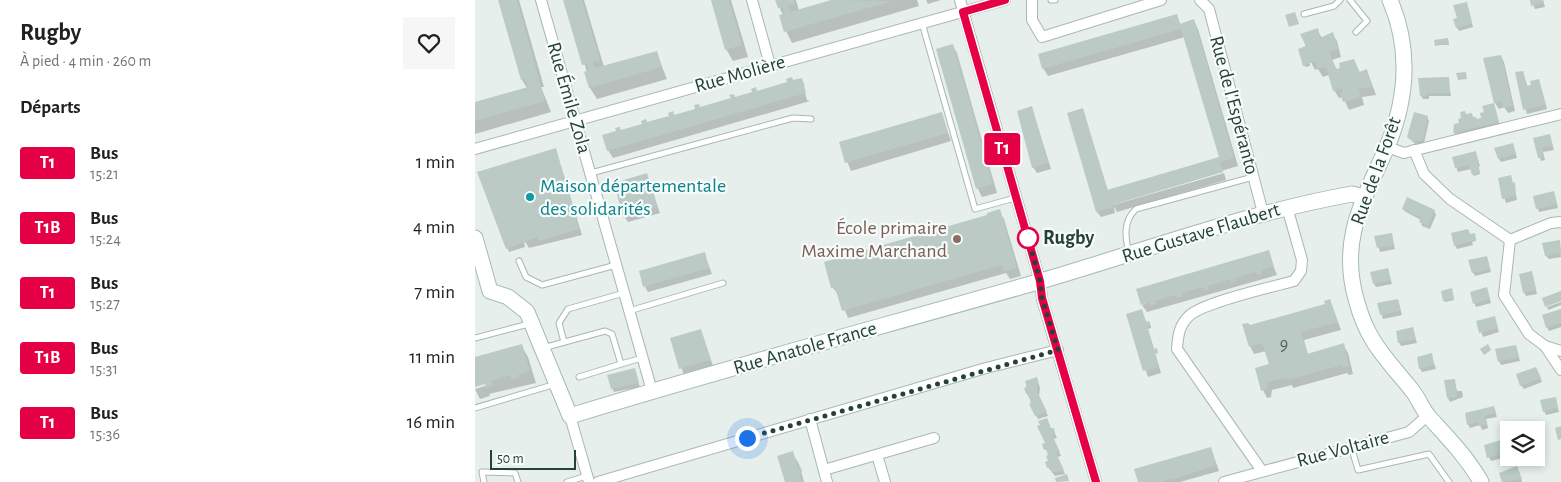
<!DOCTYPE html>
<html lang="fr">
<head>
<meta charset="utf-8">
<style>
	body { margin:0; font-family:"Alegreya Sans",sans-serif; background:#f6f6f6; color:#202124; height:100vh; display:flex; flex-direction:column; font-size:19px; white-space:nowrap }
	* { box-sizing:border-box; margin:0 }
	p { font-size:16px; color:#757577 }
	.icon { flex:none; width:28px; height:28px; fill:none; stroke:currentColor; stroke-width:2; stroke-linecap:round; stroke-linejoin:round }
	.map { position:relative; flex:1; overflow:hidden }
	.sheet { display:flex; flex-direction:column; background:#fff; width:475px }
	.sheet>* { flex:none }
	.badge { padding:0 10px; border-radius:4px; font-size:18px; line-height:32px }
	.fabs { position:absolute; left:1025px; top:421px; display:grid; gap:10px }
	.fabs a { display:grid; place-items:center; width:45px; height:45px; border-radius:0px; background:#fff; box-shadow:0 2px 8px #0003; font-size:25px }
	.scale { position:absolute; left:15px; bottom:12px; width:86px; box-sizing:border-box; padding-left:5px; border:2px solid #24423a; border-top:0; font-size:14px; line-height:18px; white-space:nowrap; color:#24423a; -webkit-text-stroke:4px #f7fbf9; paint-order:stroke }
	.you { position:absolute; width:25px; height:25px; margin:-12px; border:4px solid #fff; border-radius:50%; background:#1a73e8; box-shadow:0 0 0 8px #1a73e833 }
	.map>.badge { position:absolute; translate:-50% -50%; box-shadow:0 0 0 2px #fff }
	h2 { padding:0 20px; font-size:19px; line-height:45px }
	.round { display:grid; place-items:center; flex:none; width:52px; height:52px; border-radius:0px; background:#f6f6f6 }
	.summary { display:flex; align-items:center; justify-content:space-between; height:85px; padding:0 20px }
	h1 { font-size:24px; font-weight:600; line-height:38px }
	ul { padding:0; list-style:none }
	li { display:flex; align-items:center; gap:15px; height:65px; padding:0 20px }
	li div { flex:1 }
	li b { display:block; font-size:19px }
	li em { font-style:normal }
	li .badge { min-width:55px; font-weight:700; text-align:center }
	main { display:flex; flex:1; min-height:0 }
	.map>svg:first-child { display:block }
	.shadow { fill:#0003 }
	.building { fill:#bbcac4 }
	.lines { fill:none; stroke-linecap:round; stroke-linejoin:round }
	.lane-casing { stroke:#a8b8b2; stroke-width:7 }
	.street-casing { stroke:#a8b8b2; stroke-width:12 }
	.secondary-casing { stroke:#a4bbb3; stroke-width:17 }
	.lane { stroke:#fff; stroke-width:5 }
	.street { stroke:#fff; stroke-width:10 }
	.secondary { stroke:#fff; stroke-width:15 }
	.line-casing { stroke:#fff; stroke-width:11 }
	.line { stroke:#e50046; stroke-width:8 }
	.walk { stroke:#24423a; stroke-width:5; stroke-dasharray:0 9 }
	.culture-dot { fill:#0f9aa8; stroke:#f7fbf9; stroke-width:2 }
	.stop-dot { fill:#fff; stroke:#e50046; stroke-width:2.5 }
	.education-dot { fill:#8d6e63; stroke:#f7fbf9; stroke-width:2 }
	.labels { text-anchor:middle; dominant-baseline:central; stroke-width:4.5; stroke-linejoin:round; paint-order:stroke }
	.number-label { font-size:18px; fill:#4a645c }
	.street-label { font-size:20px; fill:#24423a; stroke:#f7fbf9 }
	.culture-label { font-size:20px; fill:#0d838f; stroke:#f7fbf9; text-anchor:start }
	.education-label { font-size:20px; fill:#785e54; stroke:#f7fbf9; text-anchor:end }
	.stop-label { font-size:20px; font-weight:bold; fill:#24423a; stroke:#f7fbf9; text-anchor:start }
</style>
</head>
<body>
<main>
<section class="sheet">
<div class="summary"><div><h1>Rugby</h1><p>À pied · 4 min · 260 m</p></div><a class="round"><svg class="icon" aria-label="heart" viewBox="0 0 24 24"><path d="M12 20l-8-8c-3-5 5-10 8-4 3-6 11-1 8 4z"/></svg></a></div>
<h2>Départs</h2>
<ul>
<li><span class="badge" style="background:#e50046;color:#fff">T1</span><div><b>Bus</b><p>15:21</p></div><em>1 min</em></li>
<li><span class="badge" style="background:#e50046;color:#fff">T1B</span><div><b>Bus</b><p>15:24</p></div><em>4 min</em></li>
<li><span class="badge" style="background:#e50046;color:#fff">T1</span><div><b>Bus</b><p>15:27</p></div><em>7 min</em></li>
<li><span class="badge" style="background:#e50046;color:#fff">T1B</span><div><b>Bus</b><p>15:31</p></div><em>11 min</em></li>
<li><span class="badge" style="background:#e50046;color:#fff">T1</span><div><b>Bus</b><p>15:36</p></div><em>16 min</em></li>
</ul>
</section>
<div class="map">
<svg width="1086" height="482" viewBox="0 0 1086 482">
	<rect width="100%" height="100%" fill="#e6efeb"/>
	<!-- shadow -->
	<g class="shadow">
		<polygon points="24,0 44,0 69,87 66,87 76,112 0,134 0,103 52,88 47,80"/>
		<polygon points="90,0 109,0 129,67 181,52 192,79 122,99 115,88 110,72 112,72"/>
		<polygon points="237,0 256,0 273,57 258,61 251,49"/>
		<polygon points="301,0 321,0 324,11 361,0 442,0 444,6 317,43 311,31 308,15"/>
		<polygon points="451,0 466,0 453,4"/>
		<polygon points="1056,0 1068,0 1070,7 1060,9"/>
		<polygon points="993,7 998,27 984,31 982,28 984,19"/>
		<polygon points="701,15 706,25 719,21 723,29 763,166 638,203 640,213 626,217 622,212 608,110 633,191 745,158 710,37 573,76 568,68"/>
		<polygon points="842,30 847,38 857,34 862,41 866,57 857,60 862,70 879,60 885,73 892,71 901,95 887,97 889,105 874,110 868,97 864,98 859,90 854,75 848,77 843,69 840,70 834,58 835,66 830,67 825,50 831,48 827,34"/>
		<polygon points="973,41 974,45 961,45"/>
		<polygon points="477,45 482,53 522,193 507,197 503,189 463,49"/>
		<polygon points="1026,56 1029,62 1040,111 1033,113 1029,107 1024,109 1020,103 1010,59"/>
		<polygon points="1048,72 1053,88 1065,85 1072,109 1052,114 1041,73"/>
		<polygon points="326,79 330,86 328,86 332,100 335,101 138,158 133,150"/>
		<polygon points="973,79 976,96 954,96 954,99 948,99 946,96"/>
		<polygon points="1018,105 1025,126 980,134 979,131 991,115 1001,120 1012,118"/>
		<polygon points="557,108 576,169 562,173 558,167"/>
		<polygon points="466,113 476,141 376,171 365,143"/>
		<polygon points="952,117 954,121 949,143 941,145 934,137"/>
		<polygon points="1074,135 1079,150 1068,152 1070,160 1066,161 1059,138"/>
		<polygon points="1038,144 1042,158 1026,162 1024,159"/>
		<polygon points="1001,153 1005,166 1003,167 1005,174 999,176 996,169 983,172 978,158"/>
		<polygon points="86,166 107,235 54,248 49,240 50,247 34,252 3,173"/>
		<polygon points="749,173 751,180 642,212 638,205"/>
		<polygon points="171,175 185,213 153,222 149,216"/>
		<polygon points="1024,179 1039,184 1042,200 1031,203"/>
		<polygon points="1079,192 1083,208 1064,212 1059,197"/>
		<polygon points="928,209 959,211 961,215 955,229 947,226 946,220 931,212"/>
		<polygon points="524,211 529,219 546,276 535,279 531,273 373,318 364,295 357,287"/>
		<polygon points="916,234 920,249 905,252 901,237"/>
		<polygon points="995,235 1000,236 1001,241 997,242 998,245 982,249 980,245"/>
		<polygon points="1084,241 1086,257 1074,259 1071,256"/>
		<polygon points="793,252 802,275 672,312 667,305"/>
		<polygon points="229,253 237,274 173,292 170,287"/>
		<polygon points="1012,257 1016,272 1000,276 998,272"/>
		<polygon points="913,270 917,284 901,287 899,284"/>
		<polygon points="1058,276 1062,294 1051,296 1049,292"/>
		<polygon points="977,291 979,300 970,302 967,292"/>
		<polygon points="1013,292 1016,303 1001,307 996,293"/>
		<polygon points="855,301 866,330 829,340 833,355 868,345 873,353 878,374 874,375 872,373 818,388 817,385 797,390 796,397 792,398 788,390 795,365 791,351 779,354 775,346 775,326 851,305"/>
		<polygon points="923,301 927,315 908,319 904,304"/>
		<polygon points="1086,302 1086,305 1073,310 1072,307"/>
		<polygon points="1086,310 1086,327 1074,331 1072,327"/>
		<polygon points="666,311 672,323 675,324 676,328 673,329 686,373 673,377 653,315"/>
		<polygon points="1019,317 1024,332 1008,337 1003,322"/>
		<polygon points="937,329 942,343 926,346 924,342"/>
		<polygon points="226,331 238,366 209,375 196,339"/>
		<polygon points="46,345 53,357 61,383 14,394 15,396 5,399 0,389 16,384 15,381 0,386 0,359"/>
		<polygon points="1041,346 1045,361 1026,365 1024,361"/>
		<polygon points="956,355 961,369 947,372 945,368"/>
		<polygon points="159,369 165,387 139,392 137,388"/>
		<polygon points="1063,372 1067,382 1049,389 1046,385"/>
		<polygon points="562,379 565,388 564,396 573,416 563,419 556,405 558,404 552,394 551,382"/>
		<polygon points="979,380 982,391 987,391 988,397 975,402 973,398"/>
		<polygon points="1080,398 1084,412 1071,415 1069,411"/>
		<polygon points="1020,411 1022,417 1011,419 1013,428 1007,430 1005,425 995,428 993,424 991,414"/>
		<polygon points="578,429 582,438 578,439 586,456 582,457 590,474 580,476 573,467 574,453 570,449"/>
		<polygon points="1026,442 1031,457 1016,461 1014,457"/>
		<polygon points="736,448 744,471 705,482 664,482"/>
		<polygon points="317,453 324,464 329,482 311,482"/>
		<polygon points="1044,471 1047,482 1029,482 1026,474"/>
	</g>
	<!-- building -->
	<g class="building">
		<polygon points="23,0 42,0 70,101 0,121 0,102 53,87 50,79 46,80"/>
		<polygon points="88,0 107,0 125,60 118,62 120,68 182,51 187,67 114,88 109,72 113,70 112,64 107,65"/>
		<polygon points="236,0 254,0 267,45 250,50"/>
		<polygon points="300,0 319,0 320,4 313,5 315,12 356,0 418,1 309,32 304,15 309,14 307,7 303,8"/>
		<polygon points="1055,0 1068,0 1069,3 1056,6"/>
		<polygon points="992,2 997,24 981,28 978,19 982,18 978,5"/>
		<polygon points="820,12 824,24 814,27 810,15"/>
		<polygon points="702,14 705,24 719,19 759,158 745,162 748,172 637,205 637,207 621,212 592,113 608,108 632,190 744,157 706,29 567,69 563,54"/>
		<polygon points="843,28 845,38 858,32 863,49 854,51 861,69 865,68 864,63 879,59 884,72 892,69 897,87 883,89 886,97 868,102 865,93 868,92 867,88 858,91 851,67 842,69 840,61 828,66 823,49 831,46 825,34"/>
		<polygon points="973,38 974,44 960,46 959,40"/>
		<polygon points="478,44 518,184 501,189 461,49"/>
		<polygon points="1026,55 1038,106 1028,108 1027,101 1019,103 1024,122 978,133 979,124 984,123 983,119 986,118 985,112 990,111 991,114 997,113 998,117 1001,117 1002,119 1006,118 1005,113 1009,112 1007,106 1019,103 1008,58"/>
		<polygon points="1048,71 1052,86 1056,85 1055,81 1064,79 1071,105 1048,110 1040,72"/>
		<polygon points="991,72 992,79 983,80 981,73"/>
		<polygon points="317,77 318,80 327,78 331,93 132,151 127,135 141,131 140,128 145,127 146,130 167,124 166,121 171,119 172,122 194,116 193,113 198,111 199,115 220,109 219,105 224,104 225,107 256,98 254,95 259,94 260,97 277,92 276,89 281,87 282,91 312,82 311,79"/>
		<polygon points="974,77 975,93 952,93 952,96 945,96 943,78"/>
		<polygon points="557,106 573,163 557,168 542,111"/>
		<polygon points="467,112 473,133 370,163 364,142"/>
		<polygon points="939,112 953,116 948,140 938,142 932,137"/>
		<polygon points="1075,134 1078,146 1067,148 1069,157 1063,158 1058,138"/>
		<polygon points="1038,143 1041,154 1023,159 1019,148"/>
		<polygon points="81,148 104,229 64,241 63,237 31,249 2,172"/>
		<polygon points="1001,151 1005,173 997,175 994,165 980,168 977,157"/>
		<polygon points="172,173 183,207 148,217 139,183"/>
		<polygon points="1036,175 1038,183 1040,182 1041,196 1027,199 1023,178"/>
		<polygon points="1079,191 1082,204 1061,209 1058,196"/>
		<polygon points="932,197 960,210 953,226 944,222 946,218 927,209"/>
		<polygon points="525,209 542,268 529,272 527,265 516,268 367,311 360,287 356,288 349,262 512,215 512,213"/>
		<polygon points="993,229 995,234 1000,233 1001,240 979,246 976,233"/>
		<polygon points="917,233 919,245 902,248 899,236"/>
		<polygon points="1085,240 1086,253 1070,256 1067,243"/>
		<polygon points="794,250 799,267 786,270 787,274 782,275 781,272 760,278 761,281 756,283 755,279 733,286 734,289 729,290 728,287 707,293 708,296 702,298 701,295 680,301 681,304 676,306 675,302 666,305 661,289"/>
		<polygon points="230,252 234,268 168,287 164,271"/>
		<polygon points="1012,256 1015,269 997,273 993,260"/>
		<polygon points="913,268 916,280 898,284 895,272"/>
		<polygon points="1057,271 1061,290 1048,293 1044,274"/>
		<polygon points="1012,287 1015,299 998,304 995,292"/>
		<polygon points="977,288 979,299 968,301 966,291"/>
		<polygon points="1086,291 1086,301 1070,307 1067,298"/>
		<polygon points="855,299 863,322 826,332 832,354 869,343 874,366 868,368 867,365 812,380 812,378 793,382 792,389 786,391 780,368 794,364 787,343 774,347 767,324 773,323 775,325 850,304 849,301"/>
		<polygon points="923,299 926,311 905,315 902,303"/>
		<polygon points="667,309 671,322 674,321 676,326 672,327 679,349 682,348 683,353 680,354 684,367 668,371 651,314"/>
		<polygon points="1086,309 1086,323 1071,328 1067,315"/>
		<polygon points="1020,316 1023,328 1004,333 1001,321"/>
		<polygon points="938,327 941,339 923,343 921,331"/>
		<polygon points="226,329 236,360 204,369 195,338"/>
		<polygon points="47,344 55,371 43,375 44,378 37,380 35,375 16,381 18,386 11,388 10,384 0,387 0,357"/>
		<polygon points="1013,344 1016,350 1009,355 1005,349"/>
		<polygon points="1041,345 1044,357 1023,362 1020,349"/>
		<polygon points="957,353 959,365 944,369 942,357"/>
		<polygon points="1061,367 1066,378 1045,386 1041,374"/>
		<polygon points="160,368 164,383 136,389 132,375"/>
		<polygon points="562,377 564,384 562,384 562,391 572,412 560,416 554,404 556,403 553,393 551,394 549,388 552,387 550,381"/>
		<polygon points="980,379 982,397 972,398 969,380"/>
		<polygon points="1081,397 1083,408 1068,412 1065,400"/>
		<polygon points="1019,406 1021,413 1010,416 1012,425 1004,426 1003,422 992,425 990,413"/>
		<polygon points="572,418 576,428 579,428 580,434 577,435 585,452 581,453 589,470 577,473 575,467 572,468 570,462 573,461 571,456 573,455 571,449 569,450 567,444 570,443 562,426 565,425 563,421"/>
		<polygon points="1086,426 1086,439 1083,440 1080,428"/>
		<polygon points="1026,440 1030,453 1012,458 1009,445"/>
		<polygon points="736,447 741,465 697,480 697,478 686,482 663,482 659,469"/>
		<polygon points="318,451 323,468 326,467 327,472 324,473 327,482 310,482 302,456"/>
		<polygon points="1042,466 1047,479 1027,482 1024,473"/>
		<polygon points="592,474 594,481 581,482 580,478"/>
	</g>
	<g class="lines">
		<defs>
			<g id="lane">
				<polyline points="576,0 580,0"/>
				<polyline points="875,0 892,21 881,32"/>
				<polyline points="829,14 859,6 865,0"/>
				<polyline points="447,23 500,209 540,198"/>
				<polyline points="116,173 318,118 336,119"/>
				<path d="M654,253C650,237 648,221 661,209L778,177"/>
				<polyline points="44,261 51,277 67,285 141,265"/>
				<polyline points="154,311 248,283"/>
				<polyline points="0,338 54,324"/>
				<polyline points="89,342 84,323 93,309 149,293"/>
				<polyline points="68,348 130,331 137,334 146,364 167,358"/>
				<polyline points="104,377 146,364"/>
				<polyline points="0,408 81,384"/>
				<polyline points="876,446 883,470 954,454 974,482"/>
				<polyline points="9,482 7,472 40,473 43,482"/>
				<polyline points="92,482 112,476"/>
			</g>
			<g id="street">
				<polyline points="66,0 177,391"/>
				<polyline points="277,0 295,65"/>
				<polyline points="485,0 565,281 567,299 621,482"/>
				<polyline points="557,0 557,20 567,37 686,0"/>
				<polyline points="725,0 734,9 788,213"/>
				<polyline points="912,147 929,153 1086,114"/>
				<polyline points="0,149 530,0"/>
				<polyline points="939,150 949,174 975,199 1035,240 1076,223 1086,222"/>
				<polyline points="1035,240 1029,295 1054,334 1070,346 1086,370"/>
				<polyline points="1070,346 1086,351"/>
				<polyline points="95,416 114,482"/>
				<polyline points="335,419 352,482"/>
				<polyline points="402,455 410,482"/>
				<polyline points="349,470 459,438"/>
				<path d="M787,471L702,349C703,336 704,326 713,317C725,303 797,287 819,281L826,271L827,260L812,207"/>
				<polyline points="123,482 511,368 583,350"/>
				<polyline points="749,482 934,432 952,416"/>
			</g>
			<g id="secondary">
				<path d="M915,0C936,49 932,99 912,147C889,200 864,238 881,299C892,341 909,356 936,389C943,397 947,409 954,417C973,438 992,457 1006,482"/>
				<path d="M0,238L15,291L33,297L52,312L95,416C251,368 409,326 566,281C669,251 771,213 877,194L888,197"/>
			</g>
		</defs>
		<!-- lane casing -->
		<use href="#lane" class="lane-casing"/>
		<!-- street casing -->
		<use href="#street" class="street-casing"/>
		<!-- secondary casing -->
		<use href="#secondary" class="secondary-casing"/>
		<!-- lane -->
		<use href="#lane" class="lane"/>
		<!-- street -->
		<use href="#street" class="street"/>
		<!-- secondary -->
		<use href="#secondary" class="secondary"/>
	</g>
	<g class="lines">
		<defs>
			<polyline id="line" points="530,0 488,12 565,281 567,298 621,482"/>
		</defs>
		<!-- line casing -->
		<use href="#line" class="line-casing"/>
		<!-- line -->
		<use href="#line" class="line"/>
		<!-- walk -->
		<polyline class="walk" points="272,438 583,350 567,298 565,281 552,234 553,238"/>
	</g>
	<!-- markers -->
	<circle class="culture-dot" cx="55" cy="197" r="5"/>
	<circle class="stop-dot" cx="553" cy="238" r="10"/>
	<circle class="education-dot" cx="482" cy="239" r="5"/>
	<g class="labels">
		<!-- number labels -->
		<g class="number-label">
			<text x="809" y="345">9</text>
		</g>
		<!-- street labels -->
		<g class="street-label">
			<text transform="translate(265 74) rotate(-16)">Rue Molière</text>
			<text transform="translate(94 98) rotate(74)">Rue Émile Zola</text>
			<text transform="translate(759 105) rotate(75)">Rue de l'Espéranto</text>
			<text transform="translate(901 171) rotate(-70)">Rue de la Forêt</text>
			<text transform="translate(726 233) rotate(-17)">Rue Gustave Flaubert</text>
			<text transform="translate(330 348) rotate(-16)">Rue Anatole France</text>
			<text transform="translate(868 449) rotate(-15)">Rue Voltaire</text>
		</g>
		<!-- culture labels -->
		<g class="culture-label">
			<text x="65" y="186">Maison départementale<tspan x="65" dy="23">des solidarités</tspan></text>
		</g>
		<!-- education labels -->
		<g class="education-label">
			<text x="472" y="228">École primaire<tspan x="472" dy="23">Maxime Marchand</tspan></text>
		</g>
		<!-- stop labels -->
		<g class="stop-label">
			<text x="568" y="238">Rugby</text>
		</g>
	</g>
</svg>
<div class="fabs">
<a><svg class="icon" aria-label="layers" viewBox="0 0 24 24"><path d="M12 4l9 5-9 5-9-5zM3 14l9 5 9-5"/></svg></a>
</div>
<div class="scale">50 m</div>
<div class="you" style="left:272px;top:438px"></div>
<b class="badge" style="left:527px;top:149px;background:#e50046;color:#fff">T1</b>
</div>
</main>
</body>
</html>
